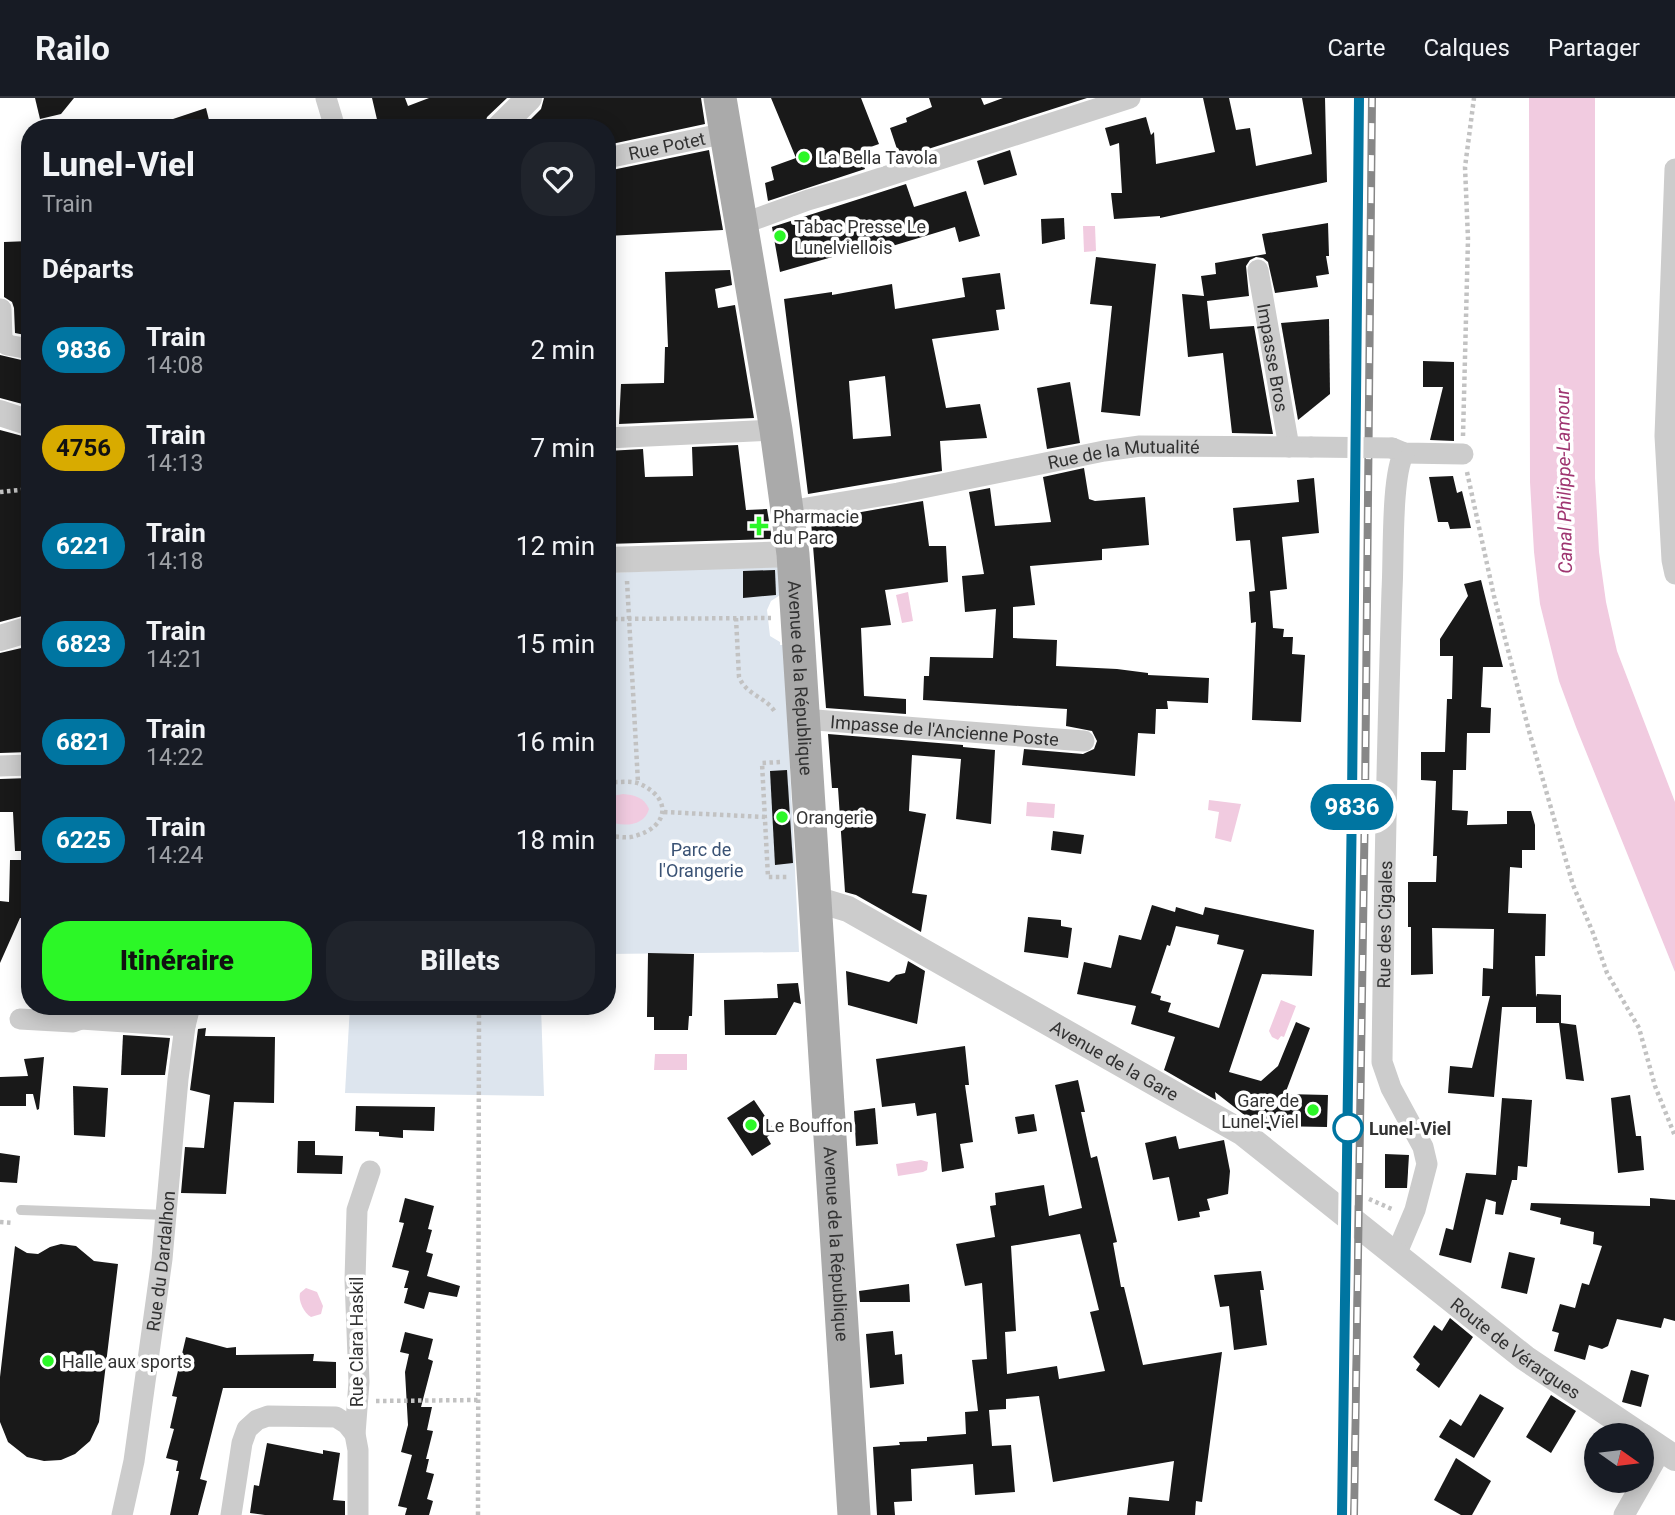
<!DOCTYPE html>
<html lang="fr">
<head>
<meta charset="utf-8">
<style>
	body { margin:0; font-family:Roboto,sans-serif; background:#20242c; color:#f1f3f6; height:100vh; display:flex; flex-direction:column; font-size:26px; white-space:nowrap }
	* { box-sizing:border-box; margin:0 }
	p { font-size:23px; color:#9ea1a6 }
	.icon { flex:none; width:38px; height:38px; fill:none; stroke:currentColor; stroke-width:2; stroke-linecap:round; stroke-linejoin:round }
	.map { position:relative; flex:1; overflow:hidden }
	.sheet { position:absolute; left:21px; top:21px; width:595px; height:896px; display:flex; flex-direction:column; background:#171b24; border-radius:28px; box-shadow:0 4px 18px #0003 }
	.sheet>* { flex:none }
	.badge { padding:0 14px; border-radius:23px; font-size:24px; line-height:46px }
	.needle { width:46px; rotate:104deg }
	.tools { position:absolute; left:1584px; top:1325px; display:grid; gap:14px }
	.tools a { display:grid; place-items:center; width:70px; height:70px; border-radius:50%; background:#171b24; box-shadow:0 4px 18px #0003; font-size:35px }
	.map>.badge { position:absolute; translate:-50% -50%; box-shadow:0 0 0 4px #fff }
	h2 { padding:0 21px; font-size:26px; line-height:63px }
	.round { display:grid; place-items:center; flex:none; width:74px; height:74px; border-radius:28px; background:#20242c }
	.head { display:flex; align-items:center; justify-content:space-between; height:119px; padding:0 21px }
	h1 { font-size:33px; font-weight:800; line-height:52px }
	.button { display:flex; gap:14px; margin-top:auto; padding:14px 21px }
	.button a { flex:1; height:80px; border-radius:28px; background:#2cf727; color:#111; font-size:28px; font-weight:800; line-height:80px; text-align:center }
	.button a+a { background:#20242c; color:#f1f3f6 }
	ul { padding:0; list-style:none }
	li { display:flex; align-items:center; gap:21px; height:98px; padding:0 21px }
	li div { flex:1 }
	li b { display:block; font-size:26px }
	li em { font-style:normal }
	li .badge { min-width:77px; font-weight:700; text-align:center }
	header { display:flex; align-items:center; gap:42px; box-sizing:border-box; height:98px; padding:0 35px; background:#171b24; border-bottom:2px solid #363941 }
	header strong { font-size:33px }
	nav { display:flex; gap:38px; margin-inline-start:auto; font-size:24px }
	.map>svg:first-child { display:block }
	.green { fill:#dde5ee }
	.water { fill:#f1cbe0 }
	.building { fill:#191919; fill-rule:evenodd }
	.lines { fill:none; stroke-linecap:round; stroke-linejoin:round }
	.path { stroke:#c2c2c2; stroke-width:4.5; stroke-dasharray:3.5 3.5; stroke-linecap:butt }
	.service { stroke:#ccc; stroke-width:10 }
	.minor { stroke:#ccc; stroke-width:21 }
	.tertiary { stroke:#ccc; stroke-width:26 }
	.primary { stroke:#aaa; stroke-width:33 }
	.rail-casing { stroke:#878787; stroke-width:8 }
	.rail { stroke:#fff; stroke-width:5; stroke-dasharray:16; stroke-linecap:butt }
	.minor-bridge { stroke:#ccc; stroke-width:21 }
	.line-casing { stroke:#fff; stroke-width:16 }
	.line { stroke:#0075a1; stroke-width:10 }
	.poi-dot { fill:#2cf727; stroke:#fff; stroke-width:2.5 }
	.stop-dot { fill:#fff; stroke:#0075a1; stroke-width:3.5 }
	.labels { text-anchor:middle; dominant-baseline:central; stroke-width:7; stroke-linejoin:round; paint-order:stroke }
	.street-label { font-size:18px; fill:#323232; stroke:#fff }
	.poi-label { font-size:18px; fill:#323232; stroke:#fff; text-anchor:start }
	.park-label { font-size:18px; fill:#3a5274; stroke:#fff }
	.stop-label { font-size:18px; font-weight:bold; fill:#323232; stroke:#fff; text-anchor:start }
	.water-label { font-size:19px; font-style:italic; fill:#9f3671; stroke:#fff }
</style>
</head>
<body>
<header>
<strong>Railo</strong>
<nav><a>Carte</a><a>Calques</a><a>Partager</a></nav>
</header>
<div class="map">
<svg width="1675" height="1417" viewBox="0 0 1675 1417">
	<rect width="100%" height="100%" fill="#fff"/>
	<!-- green -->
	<g class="green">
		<polygon points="779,468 780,497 771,503 767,512 770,538 780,544 780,547 784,547 799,854 607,856 607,475"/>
		<polygon points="350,908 541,908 544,998 345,995"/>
	</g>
	<!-- water -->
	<g class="water">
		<polygon points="1529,0 1595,0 1595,380 1599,454 1606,504 1617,553 1675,704 1675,874 1576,629 1559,583 1540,506 1534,454 1530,384"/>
		<polygon points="1083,128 1095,128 1096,153 1084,154"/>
		<polygon points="908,494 913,523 902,525 896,497"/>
		<path d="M623,696C634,697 644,699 649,711C644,729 622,729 607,723V699Z"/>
		<polygon points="1209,702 1241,706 1231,744 1215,740 1219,714 1208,712"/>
		<polygon points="1027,704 1055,706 1054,720 1026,718"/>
		<polygon points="1281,902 1296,908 1284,939 1281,938 1278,942 1272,939 1269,933"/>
		<polygon points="655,956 687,956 687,972 654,972"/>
		<polygon points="921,1062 928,1064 927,1072 923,1074 898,1078 896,1066"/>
		<path d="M306,1190L317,1194L323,1208L321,1216L311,1219C304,1215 298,1203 300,1195Z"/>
	</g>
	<!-- building -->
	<g class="building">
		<polygon points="35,0 74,0 61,16 40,21"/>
		<polygon points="372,0 405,0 408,8 429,0 507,0 487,19 484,30 379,30"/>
		<polygon points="544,0 701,0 705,26 607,47 607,30 576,30 573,23 559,30 522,30 541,11"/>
		<polygon points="771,0 861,0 879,46 859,53 865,71 768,103 765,85 774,82 771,69 796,60"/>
		<polygon points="929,0 981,0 984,7 1003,0 1087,0 900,60 890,30 907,24 906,20 932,9"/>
		<polygon points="1203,0 1229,0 1236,32 1250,30 1256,68 1312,56 1302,0 1325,0 1327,84 1160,120 1160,118 1114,121 1111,95 1122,95 1119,45 1110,48 1105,30 1146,19 1151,37 1154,34 1156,66 1215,54"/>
		<polygon points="206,10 211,30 159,30 158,26"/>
		<polygon points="709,52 723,132 607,138 607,73"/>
		<polygon points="1010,52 1017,77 984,87 977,63"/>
		<polygon points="906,86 914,109 966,93 980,138 959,144 955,129 889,149 888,143 780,174 772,129"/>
		<polygon points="1064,120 1065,141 1042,146 1041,121"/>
		<polygon points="1328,125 1329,158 1326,158 1329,176 1316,178 1318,189 1275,195 1268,164 1263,160 1256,159 1250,162 1246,168 1249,198 1207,203 1210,231 1254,228 1273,336 1232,335 1223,255 1188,259 1182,196 1204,198 1201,178 1216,176 1215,165 1266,156 1262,136"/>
		<polygon points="30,143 30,238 15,235 14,210 12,204 4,199 4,144"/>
		<polygon points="1096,159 1156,166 1140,318 1101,314 1112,208 1090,206"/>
		<polygon points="730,172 732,187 715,191 718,210 735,207 754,320 619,326 621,286 664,285 665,249 668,249 665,174"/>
		<path d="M1000,175L1005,211L996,212L999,232L932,241L946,310L980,306L987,340L940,343L942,373L808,396L784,201L832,194V197L892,186L895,211L965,199L962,180ZM885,278L891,338L853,341L849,283Z"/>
		<polygon points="1329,221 1330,296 1298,322 1281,225"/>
		<polygon points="0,257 30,264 30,308 0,300"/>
		<polygon points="1423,263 1454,264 1454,343 1430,342 1443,289 1423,289"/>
		<polygon points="1070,284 1080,345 1047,351 1037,290"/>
		<polygon points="0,332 30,340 30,516 0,524"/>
		<polygon points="738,347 746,412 767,411 772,441 607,446 607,353 643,351 645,379 693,378 692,349"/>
		<polygon points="1084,370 1089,401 1095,403 1145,399 1149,447 1102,451 1102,462 1030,468 1035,507 1013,509 1013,540 1057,542 1056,568 1117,571 1148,575 1148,577 1209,580 1208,605 1167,603 1168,611 1156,611 1155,636 1138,635 1135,678 1022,667 1024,651 1083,656 1094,651 1097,643 1092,633 1066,628 1067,611 923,602 924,578 929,578 930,559 993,560 996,511 965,514 962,478 984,476 969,394 990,390 995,428 1051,424 1043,379"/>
		<polygon points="1453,378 1457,395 1462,393 1471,430 1450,431 1448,424 1438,424 1429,379"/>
		<polygon points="1314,380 1319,435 1282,439 1287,491 1270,493 1273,530 1284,531 1283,539 1293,539 1292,556 1305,557 1301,624 1252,622 1256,524 1251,525 1249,494 1255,493 1250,442 1236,443 1233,410 1299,404 1297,382"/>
		<polygon points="923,403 929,448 946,448 948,484 885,492 891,527 861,530 864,598 906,601 906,616 826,610 811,423"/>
		<polygon points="775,472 776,497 743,500 743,473"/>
		<polygon points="1481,482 1503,569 1483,569 1481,609 1491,610 1490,635 1467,635 1466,672 1453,672 1452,712 1468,713 1467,727 1507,726 1507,713 1531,713 1535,727 1535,752 1522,752 1522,770 1510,769 1508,815 1546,816 1545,858 1535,858 1536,899 1537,896 1561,897 1561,925 1576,927 1584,983 1566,981 1559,925 1536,925 1536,909 1502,909 1494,999 1448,995 1450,968 1472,970 1490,898 1482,898 1483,870 1493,871 1494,831 1432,830 1433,876 1411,877 1411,829 1408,829 1408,784 1436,784 1437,758 1433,758 1436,683 1421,682 1421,654 1445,654 1447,601 1452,601 1453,558 1440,558 1440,541 1468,498 1464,486"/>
		<polygon points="30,548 30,654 0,655 0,555"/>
		<polygon points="828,636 963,647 963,649 995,652 991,726 956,721 961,661 912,657 909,713 926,716 912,795 927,797 921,834 856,797 845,794 838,690 832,690"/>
		<polygon points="787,672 793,765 775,767 770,673"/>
		<polygon points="30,680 30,753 15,753 13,714 0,714 0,681"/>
		<polygon points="1053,733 1084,737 1081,756 1051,752"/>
		<polygon points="10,762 30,762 30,820 20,820 0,865 0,803 9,804"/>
		<path d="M1152,807L1175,814L1176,809L1203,817L1205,809L1314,832L1312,878L1262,876L1229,974L1261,983L1278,968L1296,924L1310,930L1285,996L1328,997L1327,1029L1273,1028L1271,1033L1247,1019L1215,994L1216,1002L1164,972L1175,939L1131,926L1136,908L1077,896L1084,864L1111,870L1119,837L1141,842ZM1176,828L1219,837L1217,846L1244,852L1219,930L1168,914L1171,905L1160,902L1161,898L1151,895L1167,847L1170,848Z"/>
		<polygon points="1028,819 1061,822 1061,828 1072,830 1068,860 1024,854"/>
		<polygon points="648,855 694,856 692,918 689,918 688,932 654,932 654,919 647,919"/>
		<polygon points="908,863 925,873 917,926 848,907 846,873 889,884 896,877 905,875"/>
		<polygon points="798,885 801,906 794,904 776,937 725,937 724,902 778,900 777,886"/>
		<polygon points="124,908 176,908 175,914 124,911"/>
		<polygon points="206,930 205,938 275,939 274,1005 234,1004 226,1096 181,1095 185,1049 204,1050 210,997 190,992 198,931"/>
		<polygon points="123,937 170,940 165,977 121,977"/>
		<polygon points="965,948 969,987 965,987 973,1044 960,1046 964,1070 942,1074 936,1015 917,1018 915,1005 882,1009 876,961"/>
		<polygon points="44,959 39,1011 37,1012 33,996 26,996 26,1008 0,1008 0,979 28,978 24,961"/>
		<path d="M1078,982L1085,1014H1081L1091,1060L1097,1058L1117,1144L1113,1145L1121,1189H1124L1143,1267L1222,1254L1202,1404L1196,1403L1195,1417H1127L1129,1399L1169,1403L1174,1363L1053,1384L1039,1298L1006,1301V1311L989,1312L992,1348L1011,1347L1015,1394L975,1397L973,1366L911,1371L912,1403L894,1404L895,1417H877L873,1349L900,1347L899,1344L927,1343V1339L966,1336L965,1314L978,1313L972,1262L987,1261L982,1185L965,1188L956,1146L995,1139L990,1108L996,1107L995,1095L1044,1087L1049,1118L1082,1110L1055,987ZM1080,1136L1099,1212L1090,1214L1105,1273L1059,1281L1057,1268L1007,1276L1005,1234L1016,1233L1011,1148Z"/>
		<polygon points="73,988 108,990 105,1039 74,1037"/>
		<polygon points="1630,997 1636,1038 1641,1038 1644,1072 1618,1075 1611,1000"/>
		<polygon points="1502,1000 1532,1002 1527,1069 1518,1068 1517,1082 1512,1082 1503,1117 1495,1116 1496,1104 1486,1101 1471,1165 1439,1157 1446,1130 1453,1132 1466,1075 1496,1077"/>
		<polygon points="754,1002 775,1033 767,1039 771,1046 752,1058 727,1020"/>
		<polygon points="356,1008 435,1009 434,1033 403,1032 403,1040 379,1038 379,1034 355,1033"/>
		<polygon points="875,1010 878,1046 856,1048 854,1013"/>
		<polygon points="1034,1016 1037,1033 1018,1036 1015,1019"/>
		<polygon points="1176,1038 1179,1051 1224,1042 1230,1073 1228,1096 1207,1101 1210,1112 1199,1114 1200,1119 1178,1123 1169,1079 1153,1082 1145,1045"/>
		<polygon points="298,1043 315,1043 315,1057 343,1058 342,1076 297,1075"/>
		<polygon points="0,1055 20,1058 17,1085 0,1084"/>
		<polygon points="1385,1056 1409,1057 1407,1090 1385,1090"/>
		<polygon points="405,1100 434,1108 428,1131 432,1132 426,1154 433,1156 427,1178 460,1188 457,1199 429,1194 424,1211 404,1205 408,1190 404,1190 409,1173 392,1169 404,1125 399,1124"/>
		<polygon points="1650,1100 1675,1102 1675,1223 1664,1220 1661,1230 1617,1221 1608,1248 1602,1251 1589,1247 1585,1262 1554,1253 1559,1235 1552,1233 1560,1206 1575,1210 1582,1185 1589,1187 1602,1148 1593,1146 1594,1134 1560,1126 1561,1120 1530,1112 1531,1105 1650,1108"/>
		<polygon points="61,1146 76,1148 94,1163 118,1166 99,1324 90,1343 75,1356 61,1362 44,1363 27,1359 8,1344 0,1324 0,1279 15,1148 27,1155 38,1156 50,1149"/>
		<polygon points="1509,1154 1535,1160 1527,1196 1501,1190"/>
		<polygon points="1261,1173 1264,1192 1260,1192 1267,1247 1234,1252 1229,1208 1220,1209 1214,1177"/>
		<polygon points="909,1186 910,1204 860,1204 859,1193"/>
		<polygon points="1450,1220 1473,1239 1439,1290 1416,1272 1420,1266 1413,1259 1434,1227 1442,1233"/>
		<polygon points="893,1233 895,1257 902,1256 904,1286 870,1290 866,1236"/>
		<polygon points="405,1234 433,1241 428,1261 433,1263 421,1309 432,1309 427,1332 433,1333 426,1361 429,1361 426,1374 434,1376 427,1401 433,1403 429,1417 405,1417 407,1410 398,1408 412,1357 401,1354 408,1327 405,1274 409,1256 400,1254"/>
		<polygon points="186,1239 227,1250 236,1249 236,1257 314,1256 313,1263 336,1264 336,1290 223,1290 200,1381 207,1383 198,1417 170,1417 179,1373 176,1373 178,1363 166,1360 174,1331 170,1330 177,1299 172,1298"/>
		<polygon points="1631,1272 1649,1277 1641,1309 1622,1304"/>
		<polygon points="1480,1296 1504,1310 1474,1360 1439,1339 1450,1321 1461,1328"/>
		<polygon points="1551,1297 1576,1313 1551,1355 1526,1339"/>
		<polygon points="267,1345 323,1356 323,1352 340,1355 333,1402 345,1403 345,1417 265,1417 250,1415 254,1387 259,1388"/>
		<polygon points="1456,1360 1491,1383 1472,1417 1461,1417 1434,1402"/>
	</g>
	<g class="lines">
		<!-- path -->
		<g class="path">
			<polyline points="1463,338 1468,141 1465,69 1474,0"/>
			<polyline points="1467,374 1494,498 1529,633 1573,787 1593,835 1607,875 1639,930 1655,988 1675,1038"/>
			<polyline points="0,394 30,391"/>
			<polyline points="627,483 638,685"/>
			<path d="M736,520L739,579C746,597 766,599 775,614"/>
			<polyline points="607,521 771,520"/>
			<polyline points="780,664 762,665 768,779 788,779"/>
			<path d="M607,684C617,685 631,682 640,686C673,701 668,729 635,738C627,741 616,738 607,738"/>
			<polyline points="664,714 765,719"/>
			<polyline points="1369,1101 1394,1112"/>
			<polyline points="0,1124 13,1125"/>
			<polyline points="376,1303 479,1302"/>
			<polyline points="478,1417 479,908"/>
		</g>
		<!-- service -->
		<polyline class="service" points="21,1112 167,1117"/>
		<!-- minor -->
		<g class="minor">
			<polyline points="326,0 335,30"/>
			<path id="s1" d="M607,60L726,35"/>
			<polyline points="1675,71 1665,338 1672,462 1675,476"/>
			<polyline points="742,126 808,102 853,89 1130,0"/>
			<path id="s2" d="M1258,172L1289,349"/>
			<polyline points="1,211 2,240 7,247 30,251"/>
			<polyline points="607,340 776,332"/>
			<polyline points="1392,350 1404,355 1463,356"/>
			<path id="s3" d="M788,413L898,395L1104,353L1140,348L1311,349"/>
			<path id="s4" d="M803,621L1084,643"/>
			<polyline points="0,668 30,667"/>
			<polyline points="80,908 81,921 185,928"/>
			<polyline points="20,921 73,924 81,921"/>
			<path id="s5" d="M1396,1157L1415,1112L1427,1066L1423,1049L1391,990L1382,964C1384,807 1387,649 1392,492C1394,461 1391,378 1404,355"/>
			<path id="s6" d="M122,1417L134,1363L162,1161L178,981L185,928L190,908"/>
			<polyline points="231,1417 242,1345 247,1331 257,1322 268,1318 336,1319 347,1326 355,1336"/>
			<polyline points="358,1417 358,1352 355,1336 359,1284 355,1182 357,1112 370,1073"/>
			<polyline points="1624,1417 1661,1352"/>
		</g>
		<!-- tertiary -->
		<g class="tertiary">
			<polyline points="499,30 529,0"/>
			<polyline points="0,315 30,325"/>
			<polyline points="607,462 793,456"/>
			<polyline points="0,540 30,531"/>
			<path id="s7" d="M815,801L848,811L1243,1035L1525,1260L1640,1337"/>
			<polyline points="1642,1338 1675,1360"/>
		</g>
		<!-- primary -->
		<path class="primary" id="s8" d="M720,0L776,332L793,456L854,1417"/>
		<defs>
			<g id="rail">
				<polyline points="1342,1417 1352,701 1359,0"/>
				<polyline points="1354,1417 1365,701 1372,0"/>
			</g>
		</defs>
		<!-- rail casing -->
		<use href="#rail" class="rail-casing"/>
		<!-- rail -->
		<use href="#rail" class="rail"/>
		<!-- minor-bridge -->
		<polyline class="minor-bridge" points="1311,349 1392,350"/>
	</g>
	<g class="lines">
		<defs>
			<polyline id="line" points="1342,1417 1352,701 1359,0"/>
		</defs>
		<!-- line casing -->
		<use href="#line" class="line-casing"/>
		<!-- line -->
		<use href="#line" class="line"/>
	</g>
	<!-- markers -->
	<g class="poi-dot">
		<circle cx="804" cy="59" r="7"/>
		<circle cx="780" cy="138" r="7"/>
		<path d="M755.5 417.5h7v7h7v7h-7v7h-7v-7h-7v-7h7z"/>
		<circle cx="782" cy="719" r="7"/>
		<circle cx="1313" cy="1012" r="7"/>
		<circle cx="751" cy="1027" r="7"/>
		<circle cx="48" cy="1263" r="7"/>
	</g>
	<circle class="stop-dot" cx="1348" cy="1030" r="14"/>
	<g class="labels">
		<!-- street labels -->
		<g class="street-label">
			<text stroke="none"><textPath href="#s1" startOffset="61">Rue Potet</textPath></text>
			<text stroke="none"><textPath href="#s2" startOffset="89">Impasse Bros</textPath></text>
			<text stroke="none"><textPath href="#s3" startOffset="341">Rue de la Mutualité</textPath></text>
			<text stroke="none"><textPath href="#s8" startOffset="586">Avenue de la République</textPath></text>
			<text stroke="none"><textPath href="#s4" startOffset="142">Impasse de l'Ancienne Poste</textPath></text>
			<text stroke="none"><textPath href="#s5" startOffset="346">Rue des Cigales</textPath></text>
			<text stroke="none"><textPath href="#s7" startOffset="341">Avenue de la Gare</textPath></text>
			<text stroke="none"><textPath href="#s8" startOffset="1153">Avenue de la République</textPath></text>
			<text stroke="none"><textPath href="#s6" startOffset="257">Rue du Dardalhon</textPath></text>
			<text transform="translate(356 1244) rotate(-90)">Rue Clara Haskil</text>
			<text stroke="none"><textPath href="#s7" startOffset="836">Route de Vérargues</textPath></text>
		</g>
		<!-- poi labels -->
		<g class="poi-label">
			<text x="818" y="59">La Bella Tavola</text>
			<text x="794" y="128">Tabac Presse Le<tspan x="794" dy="21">Lunelviellois</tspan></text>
			<text x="773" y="418">Pharmacie<tspan x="773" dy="21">du Parc</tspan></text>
			<text x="796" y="719">Orangerie</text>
			<text x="1299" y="1002" text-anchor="end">Gare de<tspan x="1299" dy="21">Lunel-Viel</tspan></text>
			<text x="765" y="1027">Le Bouffon</text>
			<text x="62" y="1263">Halle aux sports</text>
		</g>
		<!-- park labels -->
		<g class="park-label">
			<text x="701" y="751">Parc de<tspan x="701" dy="21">l'Orangerie</tspan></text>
		</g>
		<!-- stop labels -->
		<g class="stop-label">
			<text x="1369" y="1030">Lunel-Viel</text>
		</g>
		<!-- water labels -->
		<g class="water-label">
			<text transform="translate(1564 383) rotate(-91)">Canal Philippe-Lamour</text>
		</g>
	</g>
</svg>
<div class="tools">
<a><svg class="needle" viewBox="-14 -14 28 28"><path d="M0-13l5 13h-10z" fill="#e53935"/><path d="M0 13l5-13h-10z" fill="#9ea1a6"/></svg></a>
</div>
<b class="badge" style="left:1352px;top:709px;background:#0075a1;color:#fff">9836</b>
<section class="sheet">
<div class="head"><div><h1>Lunel-Viel</h1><p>Train</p></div><a class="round"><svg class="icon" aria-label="heart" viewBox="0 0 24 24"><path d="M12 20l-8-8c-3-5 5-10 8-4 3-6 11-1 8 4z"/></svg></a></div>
<h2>Départs</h2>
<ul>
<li><span class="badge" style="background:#0075a1;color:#fff">9836</span><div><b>Train</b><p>14:08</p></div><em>2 min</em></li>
<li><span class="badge" style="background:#d8ab00;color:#111">4756</span><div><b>Train</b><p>14:13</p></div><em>7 min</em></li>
<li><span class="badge" style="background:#0075a1;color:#fff">6221</span><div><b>Train</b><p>14:18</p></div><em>12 min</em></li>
<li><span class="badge" style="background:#0075a1;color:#fff">6823</span><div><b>Train</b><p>14:21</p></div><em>15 min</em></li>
<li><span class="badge" style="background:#0075a1;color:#fff">6821</span><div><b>Train</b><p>14:22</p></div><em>16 min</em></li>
<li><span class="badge" style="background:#0075a1;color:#fff">6225</span><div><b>Train</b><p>14:24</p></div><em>18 min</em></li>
</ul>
<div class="button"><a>Itinéraire</a><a>Billets</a></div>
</section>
</div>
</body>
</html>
